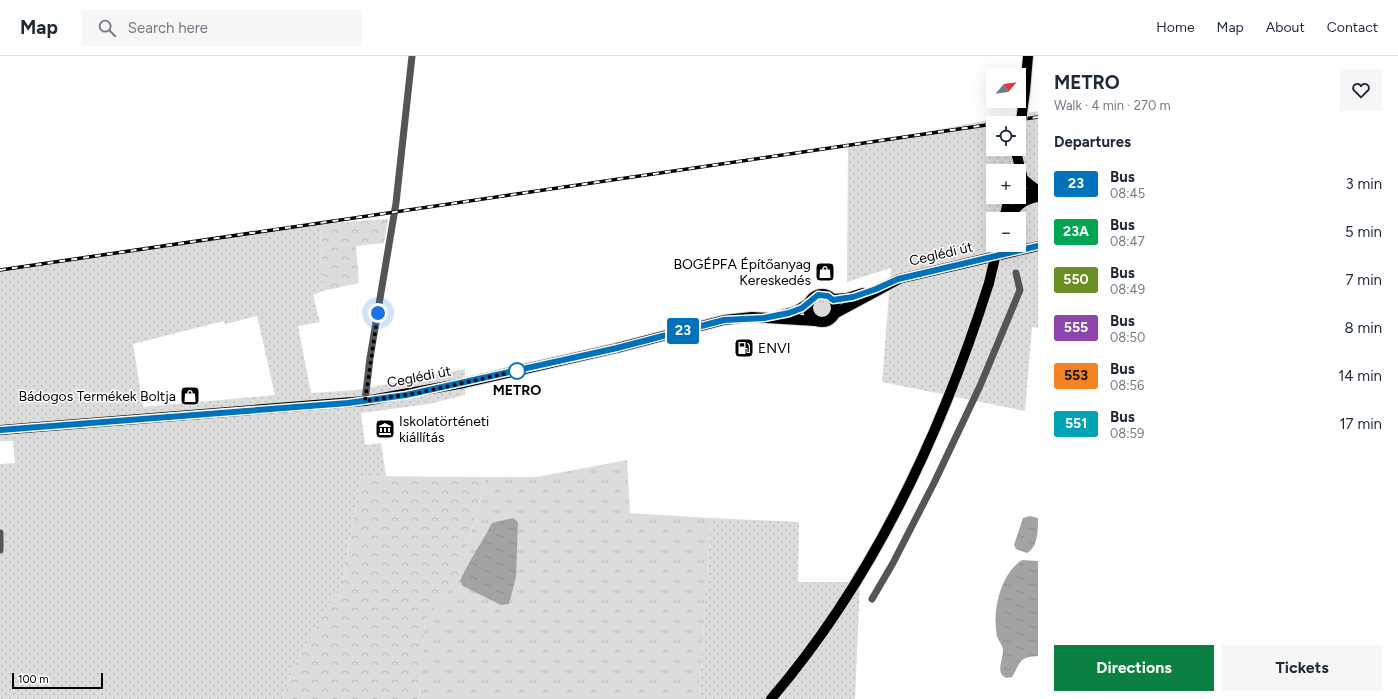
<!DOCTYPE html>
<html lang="en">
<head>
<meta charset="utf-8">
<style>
	body { margin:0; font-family:Figtree,sans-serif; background:#f6f6f7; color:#1f2937; height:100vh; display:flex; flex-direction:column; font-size:15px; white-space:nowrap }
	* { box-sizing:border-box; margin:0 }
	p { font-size:13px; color:#747a83 }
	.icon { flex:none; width:22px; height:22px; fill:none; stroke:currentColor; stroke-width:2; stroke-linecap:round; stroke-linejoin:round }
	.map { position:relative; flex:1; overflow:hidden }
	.side { display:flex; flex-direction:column; background:#fff; width:360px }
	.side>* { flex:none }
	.badge { padding:0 8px; border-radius:3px; font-size:14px; line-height:26px }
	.needle { width:26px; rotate:61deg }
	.fabs { position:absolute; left:986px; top:12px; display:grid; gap:8px }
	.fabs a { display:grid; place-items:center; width:40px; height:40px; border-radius:0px; background:#fff; box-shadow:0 4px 16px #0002; font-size:20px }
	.scale { position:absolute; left:12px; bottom:10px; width:91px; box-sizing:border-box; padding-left:4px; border:2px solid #000; border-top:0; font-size:11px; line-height:14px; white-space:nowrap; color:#000; -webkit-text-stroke:3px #fff; paint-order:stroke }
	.you { position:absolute; width:20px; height:20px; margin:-10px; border:3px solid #fff; border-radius:50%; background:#1a73e8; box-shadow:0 0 0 6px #1a73e833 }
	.map>.badge { position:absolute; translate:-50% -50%; box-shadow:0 0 0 2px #fff }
	h2 { padding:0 16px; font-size:15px; line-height:36px }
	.round { display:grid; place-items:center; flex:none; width:42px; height:42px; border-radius:0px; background:#f6f6f7 }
	.summary { display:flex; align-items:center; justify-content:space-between; height:68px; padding:0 16px }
	h1 { font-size:19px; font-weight:700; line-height:30px }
	.action { display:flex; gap:8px; margin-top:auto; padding:8px 16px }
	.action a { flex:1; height:46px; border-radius:0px; background:#0b8043; color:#fff; font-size:16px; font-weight:700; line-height:46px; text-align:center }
	.action a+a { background:#f6f6f7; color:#1f2937 }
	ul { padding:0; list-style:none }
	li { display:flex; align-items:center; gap:12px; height:48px; padding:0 16px }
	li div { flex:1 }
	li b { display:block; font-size:15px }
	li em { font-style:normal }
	li .badge { min-width:44px; font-weight:700; text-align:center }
	header { display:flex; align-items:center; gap:24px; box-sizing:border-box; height:56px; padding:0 20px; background:#fff; border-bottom:1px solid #e0e1e3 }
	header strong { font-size:19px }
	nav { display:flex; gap:22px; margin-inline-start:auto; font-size:14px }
	.search { width:280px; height:36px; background:#f6f6f7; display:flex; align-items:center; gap:10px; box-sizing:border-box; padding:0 14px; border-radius:0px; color:#747a83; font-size:15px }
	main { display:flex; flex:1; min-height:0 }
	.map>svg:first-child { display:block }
	.grass { fill:url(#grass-tufts) }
	.forest { fill:url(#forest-crowns) }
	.garden { fill:url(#garden-dots); fill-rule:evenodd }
	.water { fill:url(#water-ripples) }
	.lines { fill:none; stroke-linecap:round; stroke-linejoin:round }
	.primary-casing { stroke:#dbdbdb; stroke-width:12 }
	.minor { stroke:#555; stroke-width:7 }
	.primary { stroke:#000; stroke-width:10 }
	.rail-casing { stroke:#000; stroke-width:3.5 }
	.rail { stroke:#fff; stroke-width:2; stroke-dasharray:6; stroke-linecap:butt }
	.primary-bridge-casing { stroke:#dbdbdb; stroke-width:12; stroke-linecap:butt }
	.primary-bridge { stroke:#000; stroke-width:10 }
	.line-casing { stroke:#fff; stroke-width:9 }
	.line { stroke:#0072bc; stroke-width:6 }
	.walk { stroke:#000; stroke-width:4; stroke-dasharray:0 7.2 }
	.stop-dot { fill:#fff; stroke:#0072bc; stroke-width:2 }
	.labels { text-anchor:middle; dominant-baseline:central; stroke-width:3; stroke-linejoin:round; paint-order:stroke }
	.street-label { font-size:14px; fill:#000; stroke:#fff }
	.poi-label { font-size:14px; fill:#000; stroke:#fff; text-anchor:end }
	.stop-label { font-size:14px; font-weight:bold; fill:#000; stroke:#fff }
</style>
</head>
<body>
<header>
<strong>Map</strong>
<div class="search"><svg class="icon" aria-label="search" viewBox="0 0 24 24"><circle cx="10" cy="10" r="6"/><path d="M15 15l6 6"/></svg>Search here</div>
<nav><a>Home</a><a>Map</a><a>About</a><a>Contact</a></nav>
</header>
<main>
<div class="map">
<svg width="1038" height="643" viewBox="0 0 1038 643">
	<defs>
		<pattern id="grass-tufts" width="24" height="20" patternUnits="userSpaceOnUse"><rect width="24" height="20" fill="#dcdcdc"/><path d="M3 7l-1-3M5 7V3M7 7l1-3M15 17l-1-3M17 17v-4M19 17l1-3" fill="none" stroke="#bbb"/></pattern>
		<pattern id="forest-crowns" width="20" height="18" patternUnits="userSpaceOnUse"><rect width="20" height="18" fill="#dcdcdc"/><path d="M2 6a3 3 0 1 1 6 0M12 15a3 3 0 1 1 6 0" fill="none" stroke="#bbb"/></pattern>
		<pattern id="garden-dots" width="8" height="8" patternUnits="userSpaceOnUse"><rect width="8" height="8" fill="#dcdcdc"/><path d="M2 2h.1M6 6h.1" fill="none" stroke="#bbb" stroke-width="1.8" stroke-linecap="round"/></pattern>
		<pattern id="water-ripples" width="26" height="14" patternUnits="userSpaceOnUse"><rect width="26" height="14" fill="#a3a3a3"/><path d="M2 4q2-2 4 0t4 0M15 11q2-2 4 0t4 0" fill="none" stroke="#8b8b8b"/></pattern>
	</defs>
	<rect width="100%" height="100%" fill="#fff"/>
	<!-- grass -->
	<g class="grass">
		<circle cx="822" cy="252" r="11"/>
		<polygon points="627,404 630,457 711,462 699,643 419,643 425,564 459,522 486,421 537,421"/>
	</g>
	<!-- forest -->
	<g class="forest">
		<polygon points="388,163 384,187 356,190 359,227 323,235 320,168"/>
		<polygon points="361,420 486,421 459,522 425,564 419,643 282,643 295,608 343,525"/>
	</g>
	<!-- garden -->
	<g class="garden">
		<path d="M1038,55V272L1032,271L1025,355L882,326L891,212L847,226L848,90ZM993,67H1019V93H993ZM993,115H1019V141H993ZM993,163H1019V189H993Z"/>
		<path d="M320,168L323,235L313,239L320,266L298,270L311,337L357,334L465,313V339L429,348L361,357L365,389L381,387L386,420H361L343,525L295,608L282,643H0V408L15,407L13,385H0V215ZM257,260L275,339L143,351L133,288L224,265L225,268Z"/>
		<polygon points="711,462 799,466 798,526 860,526 855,643 699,643"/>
	</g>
	<!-- water -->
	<g class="water">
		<path d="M1030,460L1038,462C1038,474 1038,491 1027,497L1016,493L1014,489L1023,462Z"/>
		<path d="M513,462L518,466L516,521L509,548L501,549L463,530L460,525C469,504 482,487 492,467Z"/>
		<path d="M1022,504L1038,505V600C1018,601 1021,607 1012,621L1006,622C995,616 1003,605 1003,594C1003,589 998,585 997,580C992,556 1000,518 1022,504Z"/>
	</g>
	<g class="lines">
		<defs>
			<g id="primary">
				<polyline points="1025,35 1028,0"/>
				<polyline points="1017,100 1023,123 1038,135"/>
				<polyline points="1019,137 1037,139"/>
				<polyline points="1004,163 1009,141"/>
				<path d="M1009,163C1016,149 1023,144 1038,141"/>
				<circle cx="822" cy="252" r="14"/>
				<polyline points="833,243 847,242 863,237"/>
				<polyline points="836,257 899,223 1038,190"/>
				<polyline points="778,260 796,255 809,247"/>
				<polyline points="0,374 365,345 464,327 617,292 724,264 752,261 816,265"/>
				<path d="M771,643C874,523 942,376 989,227"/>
			</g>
		</defs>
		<!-- primary casing -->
		<use href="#primary" class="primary-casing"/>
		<!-- minor -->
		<g class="minor">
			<polyline points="365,345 370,302 396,147 412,0"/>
			<polyline points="0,477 0,494"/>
			<polyline points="872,543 893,507 934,427 980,330 1020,234 1016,217"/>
		</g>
		<!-- primary -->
		<use href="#primary" class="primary"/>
		<defs>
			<g id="rail">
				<polyline points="997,67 1038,61"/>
				<polyline points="0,214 993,68"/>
			</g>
		</defs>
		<!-- rail casing -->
		<use href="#rail" class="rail-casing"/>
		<!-- rail -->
		<use href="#rail" class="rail"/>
		<defs>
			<g id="primary-bridge">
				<polyline points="1019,80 1025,35"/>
				<polyline points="989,227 998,189"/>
			</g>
		</defs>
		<!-- primary-bridge casing -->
		<use href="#primary-bridge" class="primary-bridge-casing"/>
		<!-- primary-bridge -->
		<use href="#primary-bridge" class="primary-bridge"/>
	</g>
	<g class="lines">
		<defs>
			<polyline id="line" points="0,374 348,347 406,339 617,292 724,264 764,262 789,257 802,252 818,239 828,240 833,244 853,241 876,233 898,223 1038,190"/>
		</defs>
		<!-- line casing -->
		<use href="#line" class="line-casing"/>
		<!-- line -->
		<use href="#line" class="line"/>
		<!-- walk -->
		<polyline class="walk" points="378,257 365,345 418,337 517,315"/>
	</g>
	<!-- icons -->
	<defs>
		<symbol id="shop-square" viewBox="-11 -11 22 22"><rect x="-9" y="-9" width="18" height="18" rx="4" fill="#000" stroke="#fff"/><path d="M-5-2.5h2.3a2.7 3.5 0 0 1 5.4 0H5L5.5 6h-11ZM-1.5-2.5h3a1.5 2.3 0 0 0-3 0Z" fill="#fff"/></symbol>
		<symbol id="fuel-square" viewBox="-11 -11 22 22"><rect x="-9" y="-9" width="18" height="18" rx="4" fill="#000" stroke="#fff"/><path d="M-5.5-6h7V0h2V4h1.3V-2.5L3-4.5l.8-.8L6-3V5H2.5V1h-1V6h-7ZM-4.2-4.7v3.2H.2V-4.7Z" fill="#fff"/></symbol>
		<symbol id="museum-square" viewBox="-11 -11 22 22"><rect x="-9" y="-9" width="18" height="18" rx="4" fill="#000" stroke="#fff"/><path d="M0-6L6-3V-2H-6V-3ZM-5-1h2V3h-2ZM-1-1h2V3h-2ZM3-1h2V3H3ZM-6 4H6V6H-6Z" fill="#fff"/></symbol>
	</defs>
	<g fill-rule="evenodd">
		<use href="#shop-square" x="814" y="205" width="22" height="22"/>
		<use href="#fuel-square" x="733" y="281" width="22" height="22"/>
		<use href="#shop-square" x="179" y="329" width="22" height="22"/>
		<use href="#museum-square" x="374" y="362" width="22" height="22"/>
	</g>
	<!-- markers -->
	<circle class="stop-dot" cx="517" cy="315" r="8"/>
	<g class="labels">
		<!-- street labels -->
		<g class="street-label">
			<text transform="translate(941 198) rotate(-13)">Ceglédi út</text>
			<text transform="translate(419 321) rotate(-11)">Ceglédi út</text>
		</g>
		<!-- poi labels -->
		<g class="poi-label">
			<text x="811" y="208">BOGÉPFA Építőanyag<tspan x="811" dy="16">Kereskedés</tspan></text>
			<text x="758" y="292" text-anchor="start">ENVI</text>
			<text x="176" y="340">Bádogos Termékek Boltja</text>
			<text x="399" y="365" text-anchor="start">Iskolatörténeti<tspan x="399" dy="16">kiállítás</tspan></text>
		</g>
		<!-- stop labels -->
		<g class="stop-label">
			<text x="517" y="334">METRO</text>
		</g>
	</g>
</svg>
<div class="fabs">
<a><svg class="needle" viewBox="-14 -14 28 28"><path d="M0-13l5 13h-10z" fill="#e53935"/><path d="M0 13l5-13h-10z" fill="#747a83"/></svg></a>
<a><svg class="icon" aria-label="locate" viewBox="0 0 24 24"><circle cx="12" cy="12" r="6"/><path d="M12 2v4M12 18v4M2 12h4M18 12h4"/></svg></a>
<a>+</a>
<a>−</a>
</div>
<div class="scale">100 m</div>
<div class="you" style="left:378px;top:257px"></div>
<b class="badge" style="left:683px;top:275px;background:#0072bc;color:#fff">23</b>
</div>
<section class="side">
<div class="summary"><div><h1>METRO</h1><p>Walk · 4 min · 270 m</p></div><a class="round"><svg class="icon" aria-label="heart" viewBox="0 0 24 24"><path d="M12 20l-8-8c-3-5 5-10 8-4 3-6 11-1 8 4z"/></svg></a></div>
<h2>Departures</h2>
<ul>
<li><span class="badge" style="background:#0072bc;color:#fff">23</span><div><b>Bus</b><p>08:45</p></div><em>3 min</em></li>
<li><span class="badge" style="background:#00a651;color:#fff">23A</span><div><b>Bus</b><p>08:47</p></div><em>5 min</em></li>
<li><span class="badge" style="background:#6b8e23;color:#fff">550</span><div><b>Bus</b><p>08:49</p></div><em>7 min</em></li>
<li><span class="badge" style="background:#8e44ad;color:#fff">555</span><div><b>Bus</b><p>08:50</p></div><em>8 min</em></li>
<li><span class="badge" style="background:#f58220;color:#111">553</span><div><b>Bus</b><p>08:56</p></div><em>14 min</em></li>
<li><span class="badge" style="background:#00a3b4;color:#fff">551</span><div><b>Bus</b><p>08:59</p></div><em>17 min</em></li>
</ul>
<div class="action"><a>Directions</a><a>Tickets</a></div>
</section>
</main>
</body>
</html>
